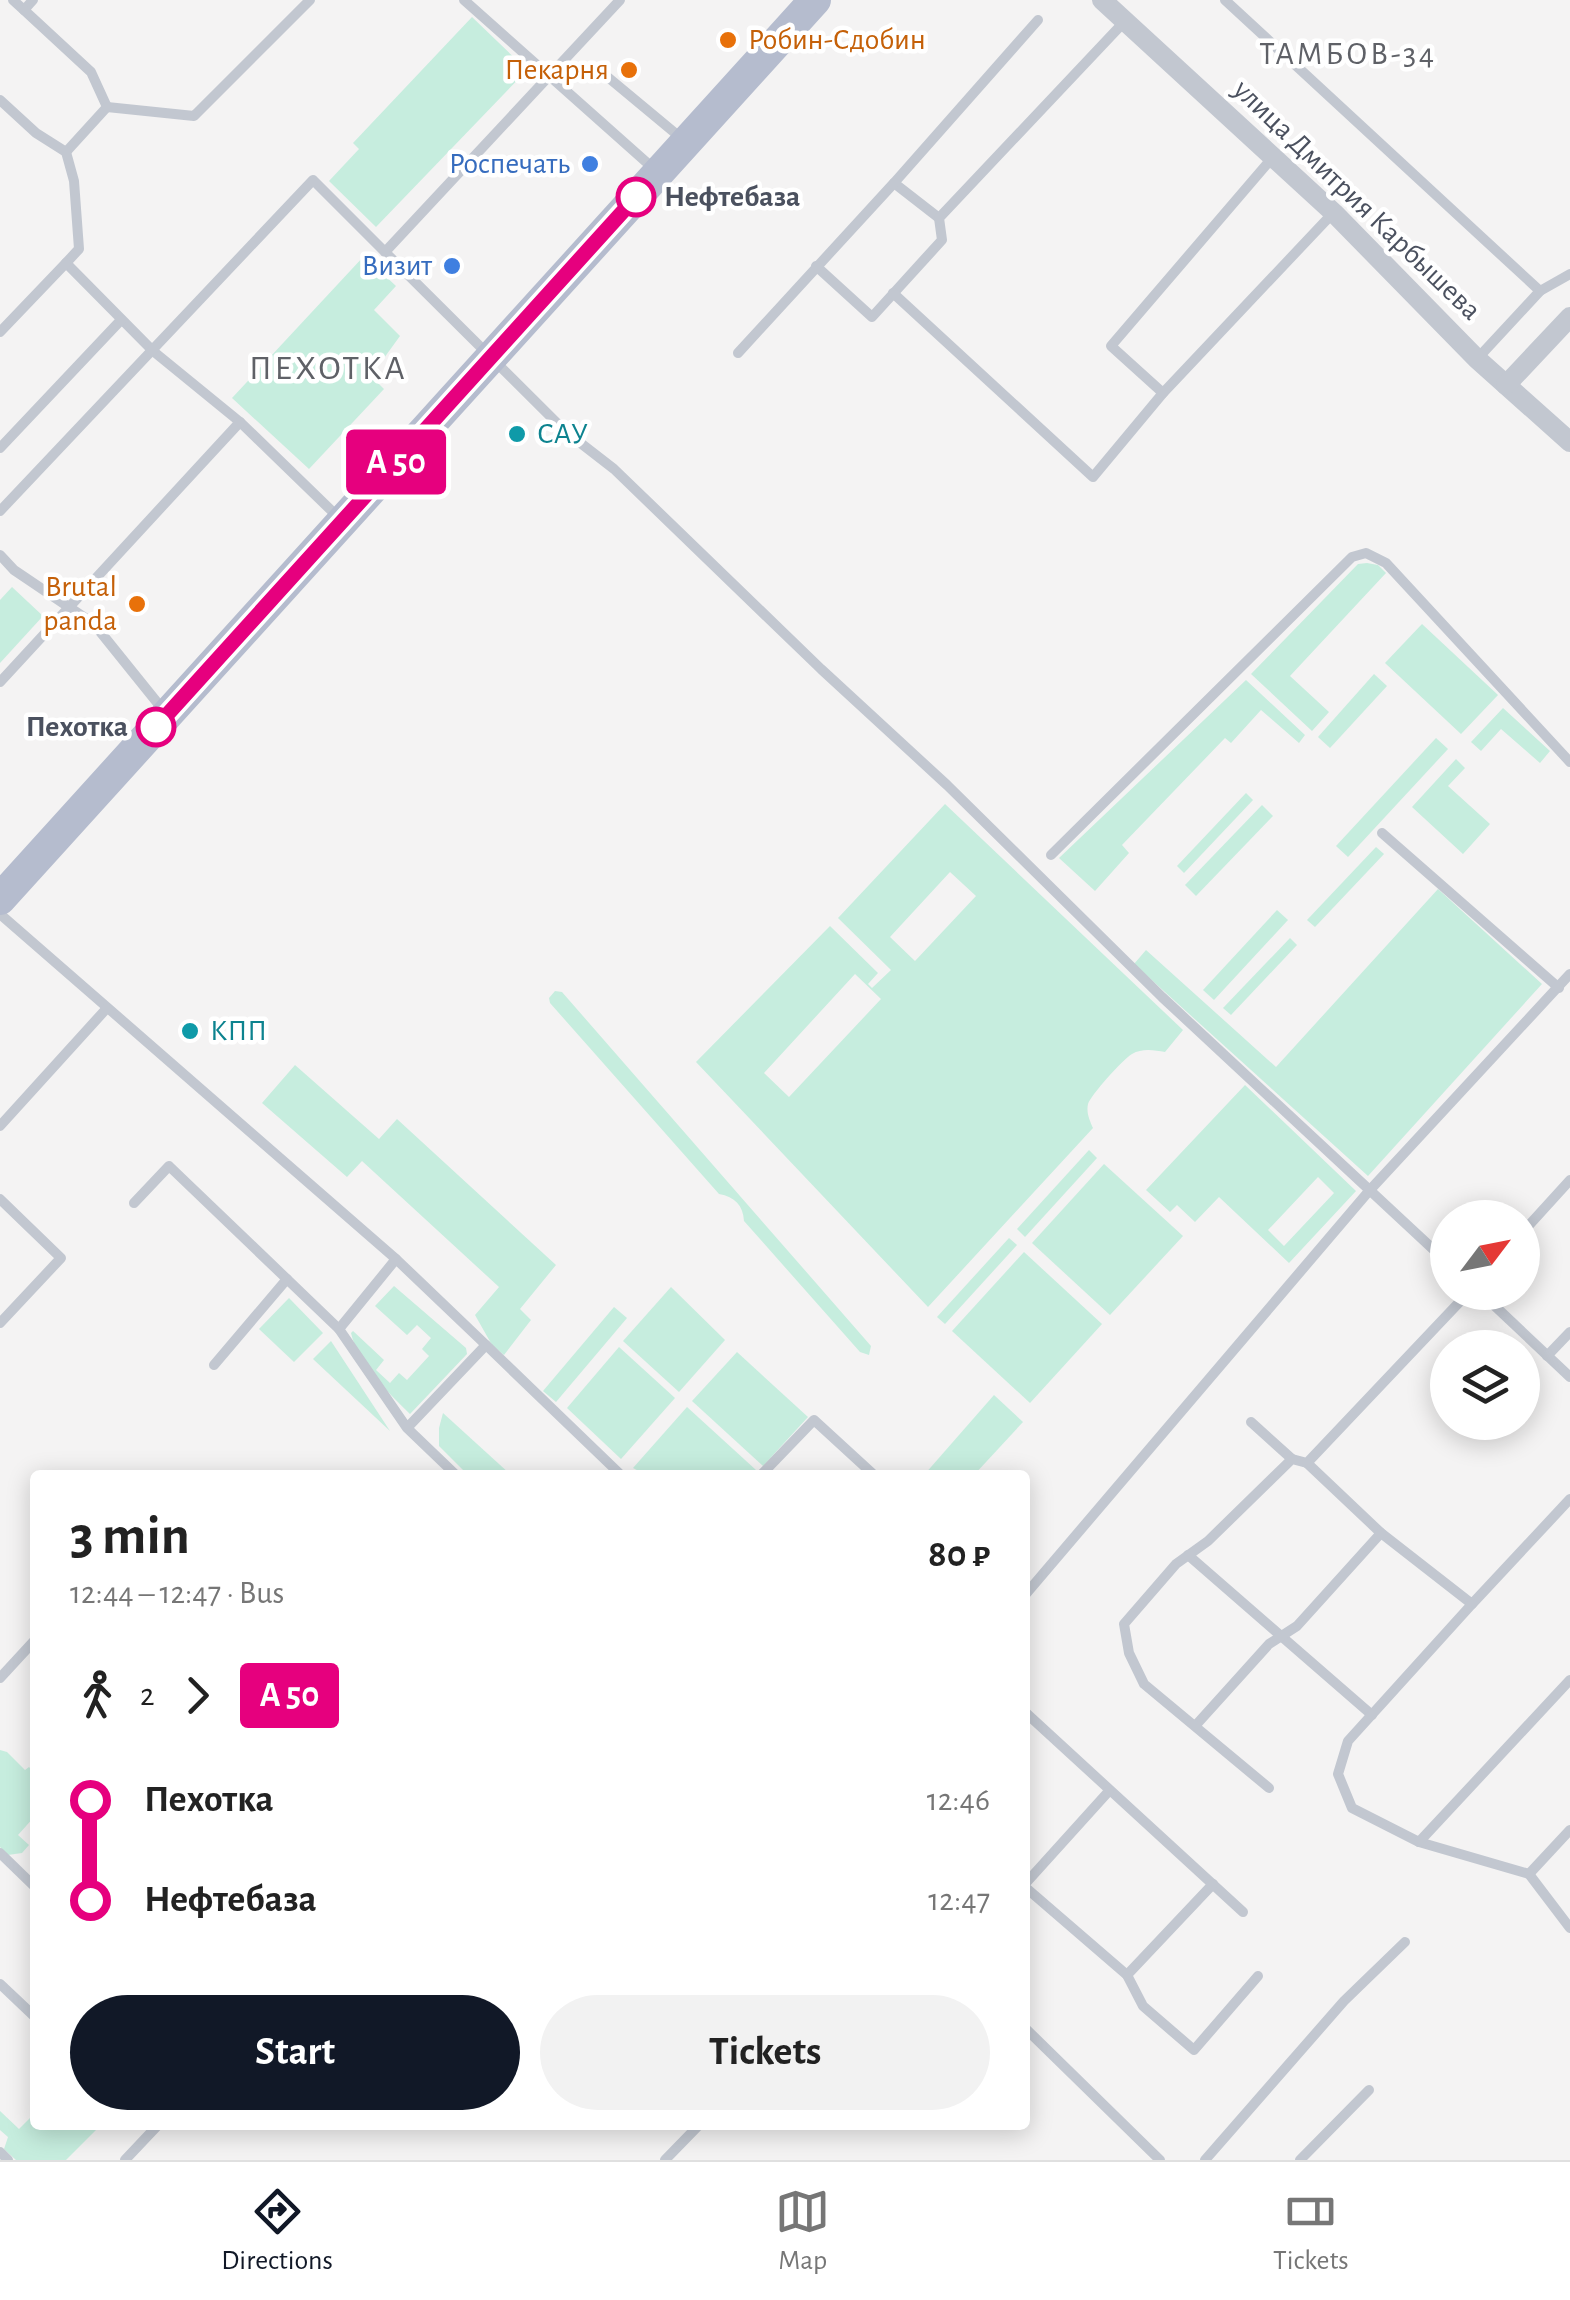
<!DOCTYPE html>
<html lang="en">
<head>
<meta charset="utf-8">
<style>
	body { margin:0; font-family:"Alegreya Sans",sans-serif; background:#f2f2f2; color:#222; height:100vh; display:flex; flex-direction:column; font-size:38px; white-space:nowrap }
	* { box-sizing:border-box; margin:0 }
	p { font-size:32px; color:#767676 }
	.icon { flex:none; width:55px; height:55px; fill:none; stroke:currentColor; stroke-width:2; stroke-linecap:round; stroke-linejoin:round }
	.map { position:relative; flex:1; overflow:hidden }
	.panel { position:absolute; left:30px; top:1470px; width:1000px; height:660px; display:flex; flex-direction:column; background:#fff; border-radius:10px; box-shadow:0 5px 25px #0003 }
	.panel>* { flex:none }
	.badge { padding:0 20px; border-radius:8px; font-size:35px; line-height:65px }
	.needle { width:65px; rotate:58deg }
	.buttons { position:absolute; left:1430px; top:1200px; display:grid; gap:20px }
	.buttons a { display:grid; place-items:center; width:110px; height:110px; border-radius:50%; background:#fff; box-shadow:0 5px 25px #0003; font-size:50px }
	.map>.badge { position:absolute; translate:-50% -50%; box-shadow:0 0 0 5px #fff }
	.legs { display:flex; align-items:center; gap:15px; height:110px; padding:0 40px; font-size:32px }
	.legs p { margin-inline-start:auto }
	.head { display:flex; align-items:center; justify-content:space-between; height:170px; padding:0 40px }
	h1 { font-size:55px; font-weight:700; line-height:75px }
	.primary-button { display:flex; gap:20px; margin-top:auto; padding:20px 40px }
	.primary-button a { flex:1; height:115px; border-radius:60px; background:#111827; color:#fff; font-size:40px; font-weight:700; line-height:115px; text-align:center }
	.primary-button a+a { background:#f2f2f2; color:#222 }
	ul { padding:0 40px; list-style:none }
	li { display:flex; align-items:center; gap:35px; height:100px; font-size:38px }
	li i { display:grid; place-items:center; width:15px; height:100%; margin:0 12px; background:currentColor }
	li i::after { content:''; width:25px; height:25px; margin:-12px; border:8px solid; border-radius:50%; background:#fff }
	li p { margin-inline-start:auto }
	li:first-child i { background:linear-gradient(#0000 50%,currentColor 0) }
	li:last-child i { background:linear-gradient(currentColor 50%,#0000 0) }
	.tab-bar { display:flex; justify-content:space-around; align-items:center; height:140px; border-top:2px solid #e0e0e0; background:#fff; font-size:28px; color:#767676 }
	.tab-bar a { display:grid; justify-items:center; gap:5px }
	.tab-bar .on { color:#111827 }
	.map>svg:first-child { display:block }
	.green { fill:#c6edde; fill-rule:evenodd }
	.lines { fill:none; stroke-linecap:round; stroke-linejoin:round }
	.lane { stroke:#c2c7d0; stroke-width:10 }
	.street { stroke:#c2c7d0; stroke-width:20 }
	.primary { stroke:#b5bcce; stroke-width:32 }
	.line-1-casing { stroke:#fff; stroke-width:22 }
	.line-1 { stroke:#e6007e; stroke-width:15 }
	.food-dot { fill:#e8710a; stroke:#fff; stroke-width:4 }
	.shop-dot { fill:#3f7fe0; stroke:#fff; stroke-width:4 }
	.stop-1-dot { fill:#fff; stroke:#e6007e; stroke-width:5 }
	.culture-dot { fill:#0f9aa8; stroke:#fff; stroke-width:4 }
	.labels { text-anchor:middle; dominant-baseline:central; stroke-width:9; stroke-linejoin:round; paint-order:stroke }
	.food-label { font-size:30px; fill:#c56008; stroke:#fff; text-anchor:end }
	.shop-label { font-size:30px; fill:#366cbe; stroke:#fff; text-anchor:end }
	.stop-label { font-size:30px; font-weight:bold; fill:#4b515f; stroke:#fff; text-anchor:start }
	.street-label { font-size:30px; fill:#4b515f; stroke:#fff }
	.culture-label { font-size:30px; fill:#0d838f; stroke:#fff; text-anchor:start }
	.neighbourhood-label { font-size:32px; letter-spacing:2.5px; fill:#5f6167; stroke:#fff }
	.quarter-label { font-size:35px; letter-spacing:2.5px; fill:#5f6167; stroke:#fff }
</style>
</head>
<body>
<div class="map">
<svg width="1570" height="2160" viewBox="0 0 1570 2160">
	<rect width="100%" height="100%" fill="#f4f3f3"/>
	<!-- green -->
	<g class="green">
		<polygon points="472,17 527,70 376,227 329,181 359,149 353,143"/>
		<polygon points="364,256 396,286 374,310 400,336 371,376 384,389 309,469 232,398"/>
		<polygon points="1367,563 1378,565 1386,573 1290,676 1329,712 1312,731 1251,674 1358,564"/>
		<polygon points="12,587 43,616 0,663 0,600"/>
		<polygon points="1422,624 1498,695 1461,734 1385,663"/>
		<polygon points="1374,674 1387,686 1330,748 1318,737"/>
		<polygon points="1246,680 1305,735 1299,743 1261,710 1231,743 1225,738 1122,845 1129,853 1095,891 1059,858"/>
		<polygon points="1503,708 1550,751 1540,763 1501,729 1481,751 1471,742"/>
		<polygon points="1436,738 1448,749 1348,857 1336,846"/>
		<polygon points="1456,759 1465,768 1448,786 1490,824 1463,854 1412,807"/>
		<polygon points="1246,793 1253,800 1184,873 1177,866"/>
		<path d="M945,804L1183,1030L1165,1052C1154,1050 1142,1048 1132,1054C1123,1059 1091,1095 1088,1104C1086,1113 1090,1121 1093,1128L928,1307L696,1062L830,926L878,973L868,984L872,988L891,970L838,918ZM950,872L976,896L915,961L890,937ZM855,974L881,999L789,1097L764,1073Z"/>
		<polygon points="1262,805 1273,816 1196,896 1185,885"/>
		<polygon points="1376,847 1384,854 1315,927 1307,920"/>
		<polygon points="1438,889 1542,984 1368,1176 1134,964 1146,950 1276,1067"/>
		<polygon points="1277,910 1288,920 1214,1000 1203,990"/>
		<polygon points="1290,938 1297,945 1231,1015 1223,1008"/>
		<path d="M555,991L562,992L871,1346L869,1355L860,1352L744,1221C743,1205 735,1197 719,1194L550,1003L549,998Z"/>
		<polygon points="295,1065 379,1139 397,1119 556,1265 520,1309 531,1320 504,1355 492,1345 475,1315 499,1287 362,1161 347,1177 262,1103"/>
		<path d="M1245,1085L1356,1191L1289,1263L1219,1197L1195,1222L1177,1205L1170,1212L1146,1190ZM1318,1177L1334,1193L1284,1246L1268,1230Z"/>
		<polygon points="1089,1150 1097,1158 1025,1237 1017,1229"/>
		<polygon points="1104,1164 1183,1236 1110,1315 1032,1243"/>
		<polygon points="1009,1238 1017,1245 945,1324 937,1317"/>
		<polygon points="1024,1252 1102,1324 1030,1403 952,1331"/>
		<path d="M394,1286L466,1348L467,1354L410,1414C388,1392 358,1364 351,1333L353,1331L384,1360L376,1370L390,1383L399,1373L407,1380L429,1356L422,1349L431,1338L417,1325L407,1335L375,1306Z"/>
		<polygon points="671,1287 725,1340 679,1392 623,1341"/>
		<polygon points="289,1298 323,1333 294,1362 259,1329"/>
		<polygon points="614,1307 627,1318 556,1402 543,1391"/>
		<polygon points="331,1341 390,1431 313,1359"/>
		<polygon points="619,1347 675,1398 621,1459 567,1408"/>
		<polygon points="737,1352 808,1417 763,1466 692,1401"/>
		<polygon points="994,1395 1023,1422 974,1475 924,1475"/>
		<polygon points="687,1407 756,1470 751,1475 646,1475 633,1468"/>
		<polygon points="443,1413 511,1475 468,1475 439,1446 439,1428"/>
		<polygon points="0,1750 7,1752 25,1770 29,1767 35,1773 35,1816 18,1835 29,1845 22,1853 8,1855 0,1847"/>
		<polygon points="0,2111 19,2129 35,2113 35,2125 101,2125 66,2160 16,2160 4,2149 8,2137 0,2130"/>
	</g>
	<g class="lines">
		<!-- lane -->
		<g class="lane">
			<polyline points="13,0 24,10 33,0"/>
			<polyline points="464,0 654,169"/>
			<polyline points="620,0 385,252 565,431 614,469 821,669 947,785 1162,997 1448,1263"/>
			<polyline points="1225,0 1540,291 1477,359"/>
			<polyline points="24,10 91,72 107,107 66,152"/>
			<polyline points="604,74 681,138"/>
			<polyline points="0,100 36,133 66,152 74,181 79,249 66,263 153,351 240,422 338,517"/>
			<polyline points="107,107 194,116 310,0"/>
			<polyline points="939,218 894,183 1038,20"/>
			<polyline points="816,266 872,317 942,240 939,218 1125,21"/>
			<polyline points="1540,291 1570,274"/>
			<polyline points="893,293 1093,477 1163,393 1333,213"/>
			<polyline points="0,332 66,263"/>
			<polyline points="738,353 894,183"/>
			<polyline points="1163,393 1111,346 1273,157"/>
			<polyline points="0,448 121,320"/>
			<polyline points="0,511 313,180 385,252"/>
			<polyline points="0,555 14,570 94,624 164,711"/>
			<polyline points="0,682 240,422"/>
			<polyline points="1382,833 1559,988"/>
			<polyline points="1051,855 1352,557 1366,553 1386,563 1570,762"/>
			<polyline points="0,914 396,1259"/>
			<polyline points="0,1126 107,1008"/>
			<polyline points="0,1199 61,1258 0,1323"/>
			<polyline points="134,1203 169,1166 339,1329"/>
			<polyline points="1522,1233 1570,1180"/>
			<polyline points="1480,1292 1570,1377"/>
			<polyline points="486,1345 621,1475"/>
			<polyline points="1547,1356 1570,1332"/>
			<polyline points="214,1365 287,1279"/>
			<polyline points="1251,1422 1292,1459"/>
			<polyline points="407,1428 486,1345 396,1259 339,1329 407,1428 456,1475"/>
			<polyline points="1307,1463 1381,1533 1472,1604 1570,1499"/>
			<polyline points="761,1475 814,1420 874,1475"/>
			<polyline points="1188,1555 1372,1715"/>
			<polyline points="1025,1595 1369,1191 1570,974"/>
			<polyline points="1472,1604 1348,1741 1338,1774 1352,1808 1419,1842 1529,1874 1570,1928"/>
			<polyline points="0,1678 35,1640"/>
			<polyline points="1025,1712 1243,1912"/>
			<polyline points="1196,1725 1269,1644 1297,1626 1381,1533"/>
			<polyline points="1269,1788 1144,1684 1129,1653 1124,1624 1176,1564 1208,1541 1292,1459 1307,1463 1469,1292"/>
			<polyline points="1419,1842 1570,1680"/>
			<polyline points="0,1853 35,1887"/>
			<polyline points="1529,1874 1570,1830"/>
			<polyline points="1025,1884 1109,1791"/>
			<polyline points="1025,1887 1127,1975 1143,2006 1194,2050 1258,1976"/>
			<polyline points="1127,1975 1213,1884"/>
			<polyline points="0,1984 35,2017"/>
			<polyline points="1025,2028 1160,2160"/>
			<polyline points="0,2152 8,2160"/>
			<polyline points="125,2160 158,2125"/>
			<polyline points="665,2160 699,2125"/>
			<polyline points="1205,2160 1344,2001 1405,1942"/>
			<polyline points="1300,2160 1369,2090"/>
		</g>
		<!-- street -->
		<g class="street">
			<polyline points="1102,0 1334,213 1477,359 1570,442"/>
			<polyline points="1506,385 1570,317"/>
		</g>
		<!-- primary -->
		<polyline class="primary" points="0,899 815,0"/>
	</g>
	<g class="lines">
		<defs>
			<polyline id="line-1" points="156,727 636,197"/>
		</defs>
		<!-- line-1 casing -->
		<use href="#line-1" class="line-1-casing"/>
		<!-- line-1 -->
		<use href="#line-1" class="line-1"/>
	</g>
	<!-- markers -->
	<g class="food-dot">
		<circle cx="728" cy="40" r="10"/>
		<circle cx="629" cy="70" r="10"/>
		<circle cx="137" cy="604" r="10"/>
	</g>
	<g class="shop-dot">
		<circle cx="590" cy="164" r="10"/>
		<circle cx="452" cy="266" r="10"/>
	</g>
	<g class="stop-1-dot">
		<circle cx="636" cy="197" r="18"/>
		<circle cx="156" cy="727" r="18"/>
	</g>
	<g class="culture-dot">
		<circle cx="517" cy="434" r="10"/>
		<circle cx="190" cy="1031" r="10"/>
	</g>
	<g class="labels">
		<!-- food labels -->
		<g class="food-label">
			<text x="748" y="40" text-anchor="start">Робин-Сдобин</text>
			<text x="609" y="70">Пекарня</text>
			<text x="117" y="587">Brutal<tspan x="117" dy="34">panda</tspan></text>
		</g>
		<!-- shop labels -->
		<g class="shop-label">
			<text x="570" y="164">Роспечать</text>
			<text x="432" y="266">Визит</text>
		</g>
		<!-- stop labels -->
		<g class="stop-label">
			<text x="664" y="197">Нефтебаза</text>
			<text x="128" y="727" text-anchor="end">Пехотка</text>
		</g>
		<!-- street labels -->
		<g class="street-label">
			<text transform="translate(1357 200) rotate(44)">улица Дмитрия Карбышева</text>
		</g>
		<!-- culture labels -->
		<g class="culture-label">
			<text x="537" y="434">САУ</text>
			<text x="210" y="1031">КПП</text>
		</g>
		<!-- neighbourhood labels -->
		<g class="neighbourhood-label">
			<text x="1348" y="54">ТАМБОВ-34</text>
		</g>
		<!-- quarter labels -->
		<g class="quarter-label">
			<text x="328" y="368">ПЕХОТКА</text>
		</g>
	</g>
</svg>
<div class="buttons">
<a><svg class="needle" viewBox="-14 -14 28 28"><path d="M0-13l5 13h-10z" fill="#e53935"/><path d="M0 13l5-13h-10z" fill="#767676"/></svg></a>
<a><svg class="icon" aria-label="layers" viewBox="0 0 24 24"><path d="M12 4l9 5-9 5-9-5zM3 14l9 5 9-5"/></svg></a>
</div>
<b class="badge" style="left:396px;top:462px;background:#e6007e;color:#fff">А 50</b>
<section class="panel">
<div class="head"><div><h1>3 min</h1><p>12:44 – 12:47 · Bus</p></div><b>80 ₽</b></div>
<div class="legs"><svg class="icon" aria-label="walk" viewBox="0 0 24 24"><circle cx="13" cy="4" r="2"/><path d="M13 8l-2 6 4 7M11 14l-3 7M7 12l3-4h3l4 4"/></svg>2<svg class="icon" aria-label="forward" viewBox="0 0 24 24"><path d="M9 5l7 7-7 7"/></svg><b class="badge" style="background:#e6007e;color:#fff">А 50</b></div>
<ul>
<li><i style="color:#e6007e"></i><b>Пехотка</b><p>12:46</p></li>
<li><i style="color:#e6007e"></i><b>Нефтебаза</b><p>12:47</p></li>
</ul>
<div class="primary-button"><a>Start</a><a>Tickets</a></div>
</section>
</div>
<nav class="tab-bar">
<a class="on"><svg class="icon" aria-label="directions" viewBox="0 0 24 24"><path d="M12 3l9 9-9 9-9-9zM9 14v-3h6M13 9l2 2-2 2"/></svg>Directions</a>
<a><svg class="icon" aria-label="map" viewBox="0 0 24 24"><path d="M3 6l6-2 6 2 6-2v14l-6 2-6-2-6 2zM9 4v14M15 6v14"/></svg>Map</a>
<a><svg class="icon" aria-label="tickets" viewBox="0 0 24 24"><path d="M3 7h18v10H3zM15 7v10"/></svg>Tickets</a>
</nav>
</body>
</html>
